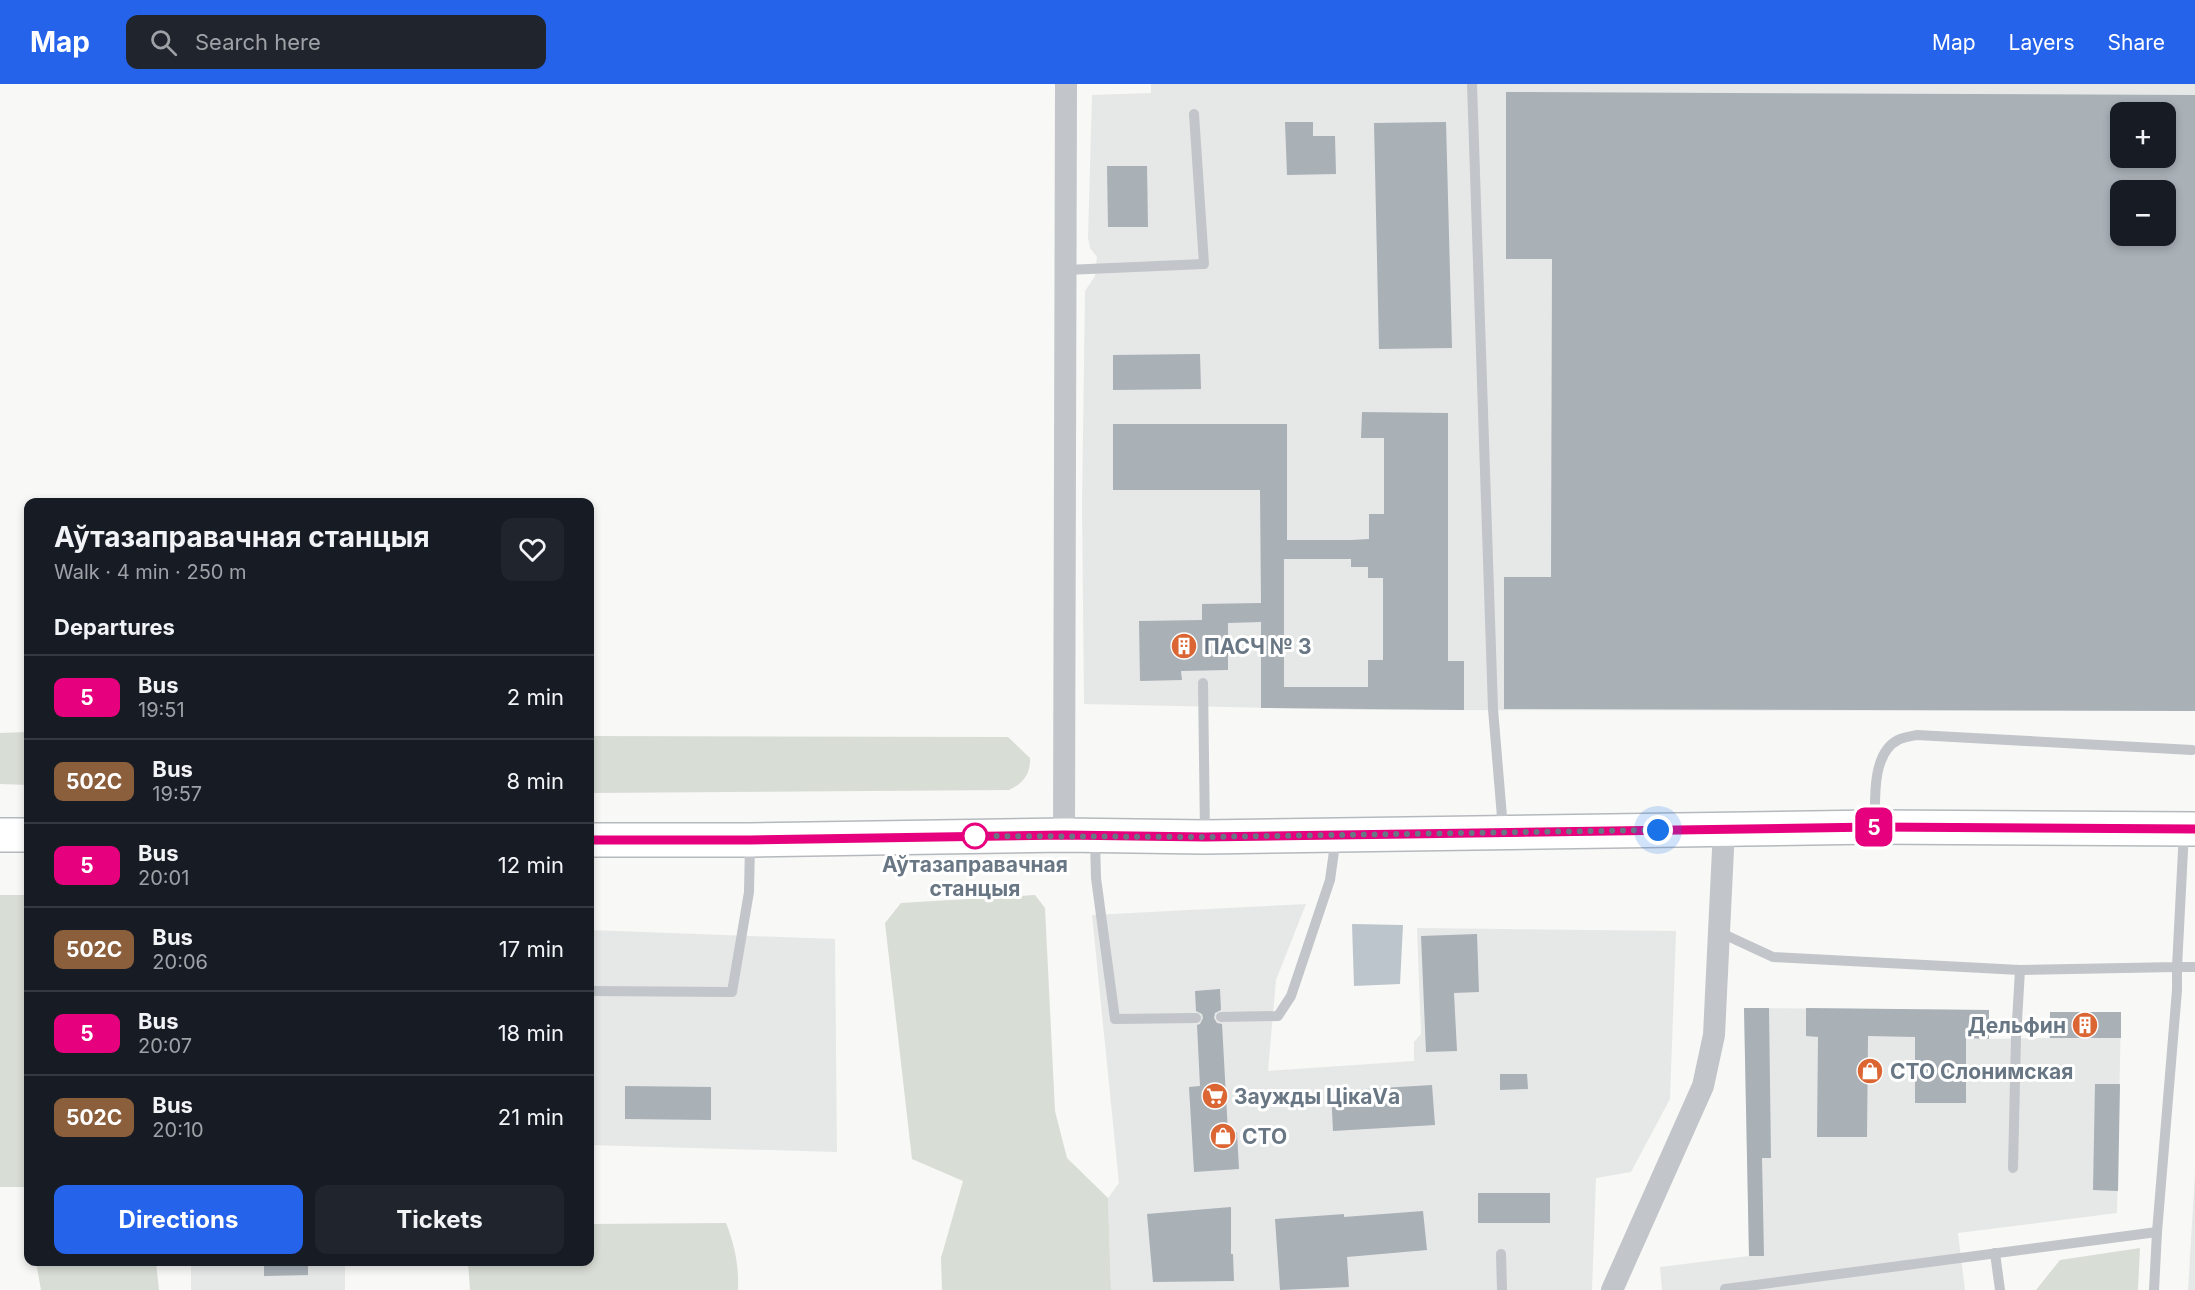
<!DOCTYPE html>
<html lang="en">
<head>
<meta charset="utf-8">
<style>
	body { margin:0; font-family:Inter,sans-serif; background:#20242c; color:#f1f3f6; height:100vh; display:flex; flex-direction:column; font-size:22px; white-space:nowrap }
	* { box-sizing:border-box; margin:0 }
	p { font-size:20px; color:#9ea1a6 }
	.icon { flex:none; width:33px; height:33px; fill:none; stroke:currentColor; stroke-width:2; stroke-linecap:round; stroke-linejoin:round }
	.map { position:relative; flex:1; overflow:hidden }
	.drawer { position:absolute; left:24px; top:414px; width:570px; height:768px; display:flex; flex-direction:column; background:#171b24; border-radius:12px; box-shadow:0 3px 9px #0003 }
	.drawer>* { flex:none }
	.badge { padding:0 12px; border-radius:9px; font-size:21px; line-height:39px }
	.tools { position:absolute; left:2110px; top:18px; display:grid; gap:12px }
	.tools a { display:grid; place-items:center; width:66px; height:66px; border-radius:12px; background:#171b24; box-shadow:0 3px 9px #0003; font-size:30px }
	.you { position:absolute; width:30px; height:30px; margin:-15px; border:4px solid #fff; border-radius:50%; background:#1a73e8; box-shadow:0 0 0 9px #1a73e833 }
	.map>.badge { position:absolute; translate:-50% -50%; box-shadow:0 0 0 3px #fff }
	h2 { padding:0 30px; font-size:22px; line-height:54px }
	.round { display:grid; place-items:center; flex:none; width:63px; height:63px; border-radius:12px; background:#20242c }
	.headline { display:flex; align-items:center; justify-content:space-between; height:102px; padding:0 30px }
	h1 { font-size:28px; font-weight:700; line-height:45px }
	.cta { display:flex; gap:12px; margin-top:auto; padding:12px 30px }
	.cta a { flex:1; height:69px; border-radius:12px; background:#2563eb; color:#fff; font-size:24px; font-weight:700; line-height:69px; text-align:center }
	.cta a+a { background:#20242c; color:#f1f3f6 }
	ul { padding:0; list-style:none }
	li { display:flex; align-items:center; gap:18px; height:84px; padding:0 30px; border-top:2px solid #363941 }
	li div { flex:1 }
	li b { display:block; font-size:22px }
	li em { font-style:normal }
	li .badge { min-width:66px; font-weight:700; text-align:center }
	header { display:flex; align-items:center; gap:36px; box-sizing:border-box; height:84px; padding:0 30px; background:#2563eb; color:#fff }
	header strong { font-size:28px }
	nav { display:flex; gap:33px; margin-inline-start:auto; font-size:21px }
	.search { width:420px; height:54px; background:#20242c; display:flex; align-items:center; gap:15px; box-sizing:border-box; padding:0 21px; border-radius:12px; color:#9ea1a6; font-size:22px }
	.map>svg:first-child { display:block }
	.built { fill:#e6e7e7; fill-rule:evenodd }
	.green { fill:#d8ddd5 }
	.water { fill:#bcc5cb }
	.building { fill:#a9b0b6; fill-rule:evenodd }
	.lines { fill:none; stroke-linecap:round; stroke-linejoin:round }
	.primary-casing { stroke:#b5b9bd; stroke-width:36 }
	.lane { stroke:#c2c5c9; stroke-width:10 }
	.street { stroke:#c2c5c9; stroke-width:22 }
	.primary { stroke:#fff; stroke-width:33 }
	.line-casing { stroke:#fff; stroke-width:14 }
	.line { stroke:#e6007e; stroke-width:9 }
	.walk { stroke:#697785; stroke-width:6; stroke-dasharray:0 10.8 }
	.stop-dot { fill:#fff; stroke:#e6007e; stroke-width:3 }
	.labels { text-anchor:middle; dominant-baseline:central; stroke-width:6; stroke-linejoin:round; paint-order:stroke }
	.poi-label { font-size:21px; font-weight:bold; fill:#697785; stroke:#fff; text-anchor:start }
	.stop-label { font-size:21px; font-weight:bold; fill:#697785; stroke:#fff }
</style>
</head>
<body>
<header>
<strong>Map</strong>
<div class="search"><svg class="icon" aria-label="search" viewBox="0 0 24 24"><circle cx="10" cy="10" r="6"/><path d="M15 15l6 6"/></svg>Search here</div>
<nav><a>Map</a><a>Layers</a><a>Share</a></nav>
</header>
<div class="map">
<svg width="2195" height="1206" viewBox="0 0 2195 1206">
	<rect width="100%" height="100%" fill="#f8f8f6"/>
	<!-- built -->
	<g class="built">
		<path d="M1151,0H2195V627L1368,626L1084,620L1082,421L1085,207L1095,192L1097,173L1090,164L1088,154L1092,11L1151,9ZM2121,28H2166V74H2121ZM2121,106H2166V152H2121Z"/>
		<polygon points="1306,820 1276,896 1268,987 1414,977 1414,958 1421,950 1417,844 1676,847 1670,1015 1631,1088 1596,1094 1592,1206 1111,1206 1108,1114 1119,1099 1092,831"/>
		<polygon points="590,846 835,855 837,1068 590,1061"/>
		<polygon points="1744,924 1989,926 1989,955 2049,954 2050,928 2121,928 2117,1129 1958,1149 1965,1206 1662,1206 1660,1183 1749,1172"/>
		<polygon points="2195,1089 2195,1206 2188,1206"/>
		<rect x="191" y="1178" width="154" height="28"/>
	</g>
	<!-- green -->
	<g class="green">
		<polygon points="28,648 28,701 0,700 0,649"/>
		<path d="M590,652L1008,653L1030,674C1031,689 1023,700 1009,706L590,709Z"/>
		<rect x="0" y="811" width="28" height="292"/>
		<polygon points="1035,811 1045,824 1055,1027 1067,1074 1108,1114 1111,1206 942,1206 941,1174 963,1097 912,1075 885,839 901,819"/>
		<path d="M726,1139C735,1162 739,1182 738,1206H470L468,1178H590V1140Z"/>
		<polygon points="2140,1164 2138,1206 2036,1206 2060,1176"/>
		<polygon points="36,1178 156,1178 159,1206 41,1206"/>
	</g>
	<!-- water -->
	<polygon class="water" points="1352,840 1403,841 1400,900 1354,902"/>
	<!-- building -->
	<g class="building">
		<path d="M1506,8L2195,11V627L1504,625V493H1551L1552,175H1506ZM2121,28H2166V74H2121ZM2121,106H2166V152H2121Z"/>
		<polygon points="1285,38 1313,38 1313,52 1335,52 1336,90 1287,91"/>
		<polygon points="1446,38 1452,264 1379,265 1374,39"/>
		<polygon points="1107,82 1147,82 1148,143 1108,143"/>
		<polygon points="1200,270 1201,305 1113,306 1113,271"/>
		<path d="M1362,328L1448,329V577H1464V626L1261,624V538L1228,539V586L1181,587L1182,596L1140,597L1139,537L1202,536V520L1261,519L1260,406H1113V340H1287V456H1351L1369,455V430H1384V354H1361ZM1284,475H1351V483H1368V494H1383V576H1368V603H1284Z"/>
		<polygon points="1477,850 1479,908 1454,909 1457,967 1426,968 1421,852"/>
		<polygon points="1220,905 1221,926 1215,929 1214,934 1217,939 1222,940 1228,1049 1237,1048 1239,1085 1194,1088 1189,1003 1200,1002 1197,941 1200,940 1203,934 1202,930 1196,927 1195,907"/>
		<polygon points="1744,924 1769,924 1771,1074 1762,1074 1764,1172 1749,1172"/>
		<polygon points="1806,924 1989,926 1989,955 1966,954 1966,1019 1915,1019 1915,953 1868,952 1867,1053 1817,1053 1818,953 1806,952"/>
		<rect x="2050" y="928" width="71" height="26"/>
		<polygon points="1500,990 1527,990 1528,1005 1500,1006"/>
		<polygon points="2095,1000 2120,1000 2118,1107 2093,1106"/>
		<polygon points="1432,1001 1435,1041 1333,1047 1331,1007"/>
		<polygon points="625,1002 711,1003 711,1036 625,1035"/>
		<rect x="1478" y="1109" width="72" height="30"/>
		<polygon points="1231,1123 1231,1170 1233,1170 1234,1197 1153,1198 1147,1130"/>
		<polygon points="1423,1127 1427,1166 1347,1173 1349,1203 1280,1206 1275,1135 1344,1130 1344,1133"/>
		<polygon points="264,1178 308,1178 308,1191 264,1192"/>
	</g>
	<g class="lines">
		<defs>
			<g id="primary">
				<polyline points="0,751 28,751"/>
				<polyline points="590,756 750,756 1064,751 1205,753 1875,743 2195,745"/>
			</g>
		</defs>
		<!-- primary casing -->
		<use href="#primary" class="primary-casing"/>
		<!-- lane -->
		<g class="lane">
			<polyline points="1472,0 1493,625 1503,745"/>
			<polyline points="1066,186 1204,180 1194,30"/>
			<polyline points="1203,599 1205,749"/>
			<path d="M1875,739C1875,715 1872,669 1898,656C1903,653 1911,652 1917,651L2192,666"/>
			<polyline points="1095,755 1096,794 1115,935 1196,934"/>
			<polyline points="1719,848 1773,873 2020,886 2177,883 2184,747"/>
			<polyline points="590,907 732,908 749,808 750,759"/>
			<polyline points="1221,933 1278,932 1291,912 1330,796 1336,753"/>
			<polyline points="2013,1084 2016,954 2020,886"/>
			<polyline points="1995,1169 2000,1206"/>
			<polyline points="1501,1170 1502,1206"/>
			<polyline points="1725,1205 2157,1148"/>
			<polyline points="2154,1206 2157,1148 2177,906 2177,883 2195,883"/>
		</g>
		<!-- street -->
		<g class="street">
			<polyline points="1064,751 1066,0"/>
			<polyline points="1612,1206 1703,1002 1714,951 1724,745"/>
		</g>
		<!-- primary -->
		<use href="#primary" class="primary"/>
	</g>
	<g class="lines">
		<defs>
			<polyline id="line" points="590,756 750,756 1064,751 1205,753 1875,743 2195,745"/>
		</defs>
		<!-- line casing -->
		<use href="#line" class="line-casing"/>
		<!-- line -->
		<use href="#line" class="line"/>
		<!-- walk -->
		<polyline class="walk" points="975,752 1205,753 1658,746"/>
	</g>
	<!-- icons -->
	<defs>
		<symbol id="building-disc" viewBox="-11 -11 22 22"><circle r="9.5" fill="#db6633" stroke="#fff"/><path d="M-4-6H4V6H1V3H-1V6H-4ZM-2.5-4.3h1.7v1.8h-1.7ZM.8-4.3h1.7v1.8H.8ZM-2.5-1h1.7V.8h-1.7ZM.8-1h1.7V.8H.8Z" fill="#fff"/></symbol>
		<symbol id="shop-disc" viewBox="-11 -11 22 22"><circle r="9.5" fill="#db6633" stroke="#fff"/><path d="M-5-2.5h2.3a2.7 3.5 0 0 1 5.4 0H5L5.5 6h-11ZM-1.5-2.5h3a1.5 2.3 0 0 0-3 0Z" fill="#fff"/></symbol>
		<symbol id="supermarket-disc" viewBox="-11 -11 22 22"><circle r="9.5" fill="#db6633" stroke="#fff"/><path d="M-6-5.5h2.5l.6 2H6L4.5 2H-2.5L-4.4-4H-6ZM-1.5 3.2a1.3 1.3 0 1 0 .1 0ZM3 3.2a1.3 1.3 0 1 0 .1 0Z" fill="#fff"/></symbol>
	</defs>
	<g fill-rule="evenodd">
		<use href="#building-disc" x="1169" y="547" width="30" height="30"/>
		<use href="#building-disc" x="2070" y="926" width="30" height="30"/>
		<use href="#shop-disc" x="1855" y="972" width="30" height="30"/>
		<use href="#supermarket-disc" x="1200" y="997" width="30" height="30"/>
		<use href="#shop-disc" x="1208" y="1037" width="30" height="30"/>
	</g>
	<!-- markers -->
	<circle class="stop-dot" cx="975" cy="752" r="12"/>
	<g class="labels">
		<!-- poi labels -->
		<g class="poi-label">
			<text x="1204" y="562">ПАСЧ № 3</text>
			<text x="2066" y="941" text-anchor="end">Дельфин</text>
			<text x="1890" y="987">СТО Слонимская</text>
			<text x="1234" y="1012">Заужды ЦікаVа</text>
			<text x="1242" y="1052">СТО</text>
		</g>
		<!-- stop labels -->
		<g class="stop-label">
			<text x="975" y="780">Аўтазаправачная<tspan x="975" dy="24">станцыя</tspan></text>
		</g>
	</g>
</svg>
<div class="tools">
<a>+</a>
<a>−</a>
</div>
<div class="you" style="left:1658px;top:746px"></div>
<b class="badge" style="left:1874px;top:743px;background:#e6007e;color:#fff">5</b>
<section class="drawer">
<div class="headline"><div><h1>Аўтазаправачная станцыя</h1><p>Walk · 4 min · 250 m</p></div><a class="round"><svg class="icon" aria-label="heart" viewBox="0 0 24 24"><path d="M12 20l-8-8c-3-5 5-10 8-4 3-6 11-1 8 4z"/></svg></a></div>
<h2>Departures</h2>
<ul>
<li><span class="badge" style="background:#e6007e;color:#fff">5</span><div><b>Bus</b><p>19:51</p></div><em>2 min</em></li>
<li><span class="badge" style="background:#8b5e3c;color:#fff">502С</span><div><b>Bus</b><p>19:57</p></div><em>8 min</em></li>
<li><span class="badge" style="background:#e6007e;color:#fff">5</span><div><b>Bus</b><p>20:01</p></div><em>12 min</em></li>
<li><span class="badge" style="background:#8b5e3c;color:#fff">502С</span><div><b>Bus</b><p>20:06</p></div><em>17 min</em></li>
<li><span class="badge" style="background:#e6007e;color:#fff">5</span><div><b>Bus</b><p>20:07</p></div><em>18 min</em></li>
<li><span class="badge" style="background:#8b5e3c;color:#fff">502С</span><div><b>Bus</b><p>20:10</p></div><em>21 min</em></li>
</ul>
<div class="cta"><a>Directions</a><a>Tickets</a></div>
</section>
</div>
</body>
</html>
